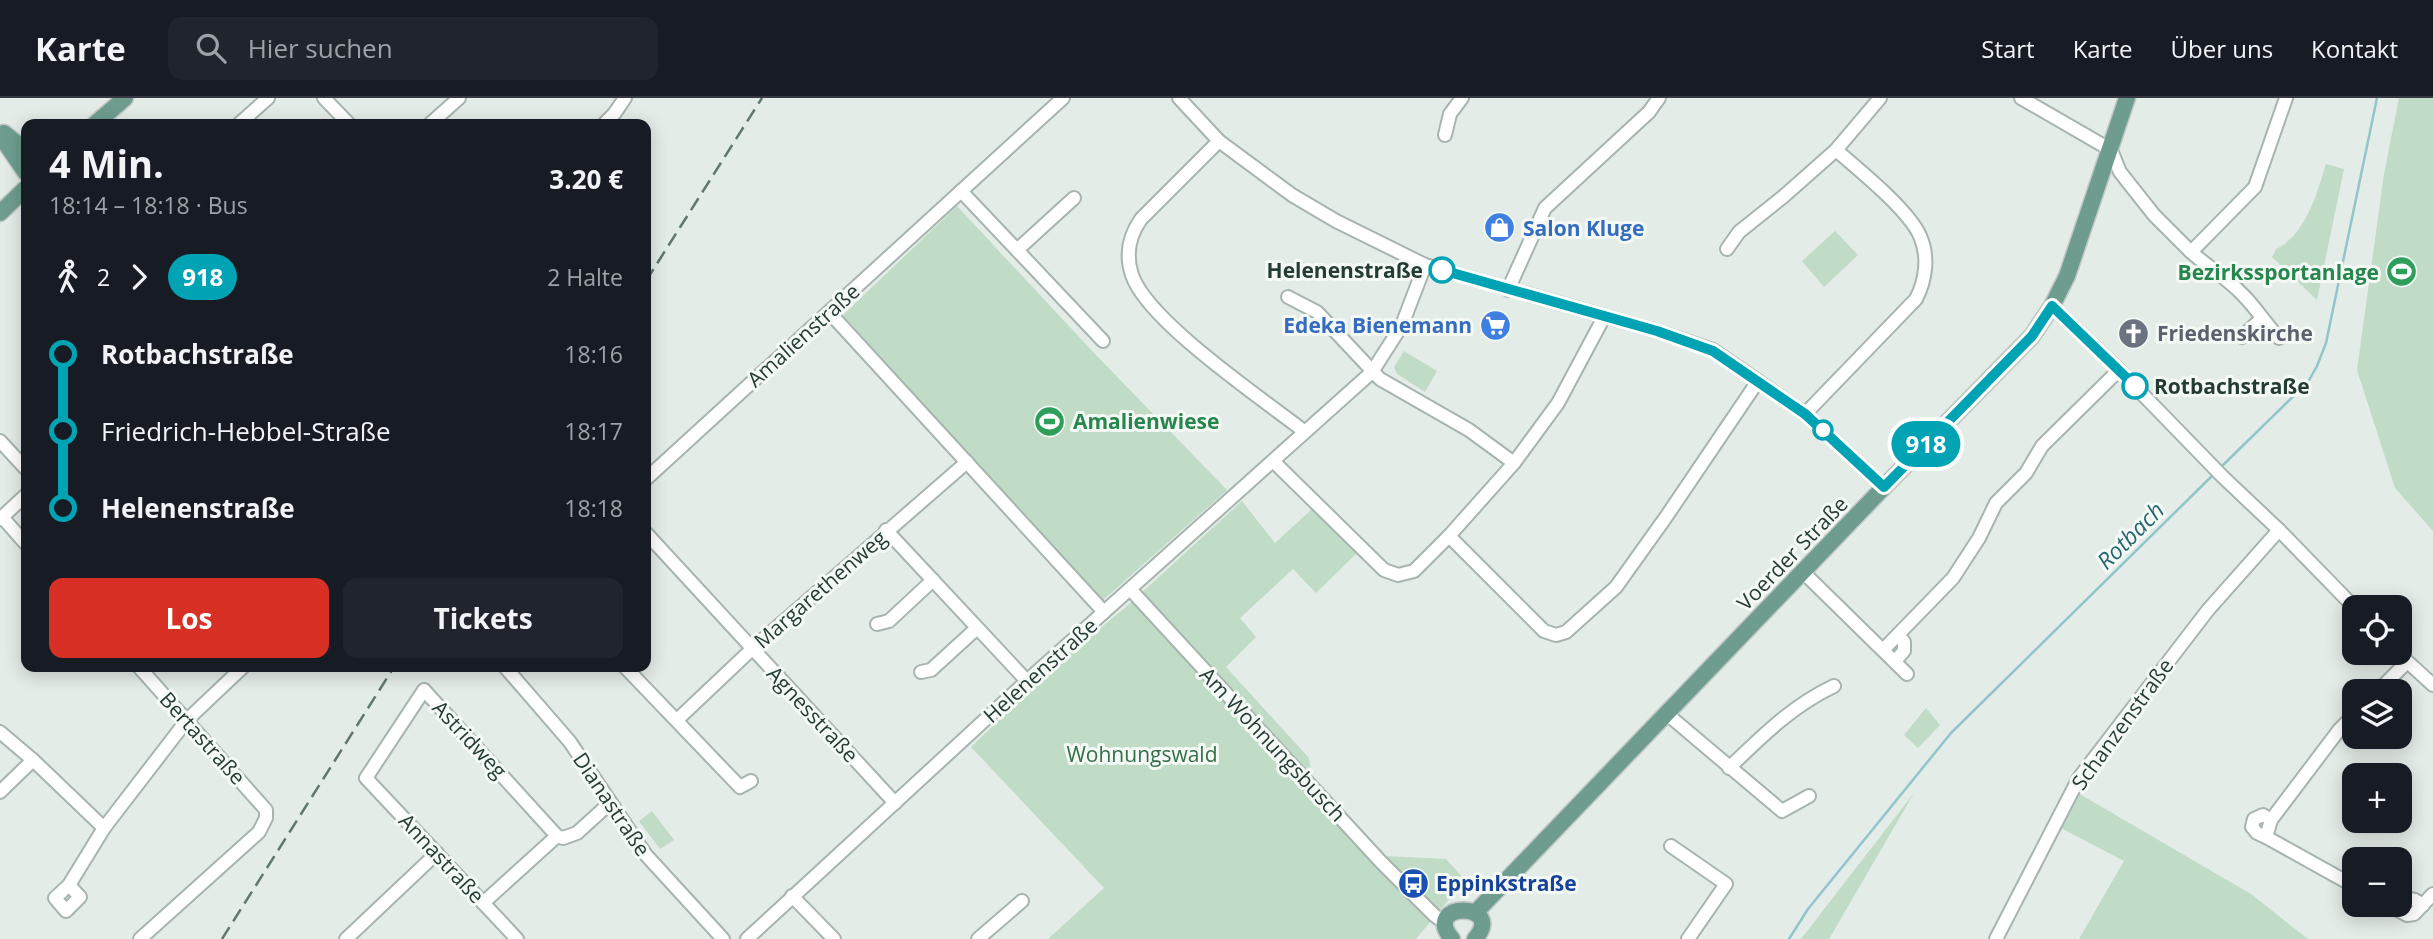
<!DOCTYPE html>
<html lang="de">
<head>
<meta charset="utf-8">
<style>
	body { margin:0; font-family:"Open Sans",sans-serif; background:#20242c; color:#f1f3f6; height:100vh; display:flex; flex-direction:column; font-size:26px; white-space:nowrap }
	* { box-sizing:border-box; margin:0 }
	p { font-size:23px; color:#9ea1a6 }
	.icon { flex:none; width:38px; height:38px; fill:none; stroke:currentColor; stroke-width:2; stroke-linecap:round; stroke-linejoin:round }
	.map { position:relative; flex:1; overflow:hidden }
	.side { position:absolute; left:21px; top:21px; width:630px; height:553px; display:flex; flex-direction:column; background:#171b24; border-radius:14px; box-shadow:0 4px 18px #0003 }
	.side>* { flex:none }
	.badge { padding:0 14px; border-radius:23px; font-size:24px; line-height:46px }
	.tools { position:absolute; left:2342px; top:497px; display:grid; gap:14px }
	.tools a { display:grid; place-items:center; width:70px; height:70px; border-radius:14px; background:#171b24; box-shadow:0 4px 18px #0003; font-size:35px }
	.map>.badge { position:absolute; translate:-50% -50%; box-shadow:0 0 0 4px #fff }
	.legs { display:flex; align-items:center; gap:10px; height:77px; padding:0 28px; font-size:23px }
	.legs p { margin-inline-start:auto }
	.overview { display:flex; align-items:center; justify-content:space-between; height:119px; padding:0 28px }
	h1 { font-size:38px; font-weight:700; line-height:52px }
	.button { display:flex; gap:14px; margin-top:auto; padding:14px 28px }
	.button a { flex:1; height:80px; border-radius:14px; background:#d93025; color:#fff; font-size:28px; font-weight:700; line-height:80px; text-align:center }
	.button a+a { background:#20242c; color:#f1f3f6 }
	ul { padding:0 28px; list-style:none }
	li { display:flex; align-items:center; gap:24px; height:77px; font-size:26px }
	li i { display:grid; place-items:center; width:10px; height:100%; margin:0 9px; background:currentColor }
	li i::after { content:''; width:18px; height:18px; margin:-9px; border:5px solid; border-radius:50%; background:#171b24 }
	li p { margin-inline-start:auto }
	li:first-child i { background:linear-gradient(#0000 50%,currentColor 0) }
	li:last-child i { background:linear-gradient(currentColor 50%,#0000 0) }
	header { display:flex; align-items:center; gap:42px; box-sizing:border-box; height:98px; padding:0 35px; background:#171b24; border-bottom:2px solid #363941 }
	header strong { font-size:33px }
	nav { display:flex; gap:38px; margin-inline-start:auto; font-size:24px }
	.search { width:490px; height:63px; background:#20242c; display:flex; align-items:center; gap:18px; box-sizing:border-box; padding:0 24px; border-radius:14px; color:#9ea1a6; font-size:26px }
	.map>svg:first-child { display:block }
	.green { fill:#c0dbc6 }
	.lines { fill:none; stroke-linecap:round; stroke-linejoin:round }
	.stream { stroke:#92c4cb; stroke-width:2.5 }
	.minor-casing { stroke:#a7b4af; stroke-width:16 }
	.major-casing { stroke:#c2c8c6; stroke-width:19 }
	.minor { stroke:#fff; stroke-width:12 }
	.major { stroke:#6e9d8f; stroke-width:16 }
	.rail { stroke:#607770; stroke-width:2.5; stroke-dasharray:14 7; stroke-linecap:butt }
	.line-1-casing { stroke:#fff; stroke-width:16 }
	.line-1 { stroke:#00a3b4; stroke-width:10 }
	.stop-1-dot { fill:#fff; stroke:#00a3b4; stroke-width:3.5 }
	.labels { text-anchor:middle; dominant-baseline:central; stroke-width:6; stroke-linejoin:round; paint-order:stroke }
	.shop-label { font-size:21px; font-weight:bold; fill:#366cbe; stroke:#f4f9f6; text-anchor:start }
	.stop-label { font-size:21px; font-weight:bold; fill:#253c35; stroke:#f4f9f6; text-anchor:end }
	.leisure-label { font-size:21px; font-weight:bold; fill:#27864d; stroke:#f4f9f6; text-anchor:end }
	.worship-label { font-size:21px; font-weight:bold; fill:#5b616d; stroke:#f4f9f6; text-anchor:start }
	.street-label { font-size:21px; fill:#253c35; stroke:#f4f9f6 }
	.park-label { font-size:21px; fill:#346e48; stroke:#f4f9f6 }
	.transit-label { font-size:21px; font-weight:bold; fill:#164399; stroke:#f4f9f6; text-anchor:start }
	.water-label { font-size:23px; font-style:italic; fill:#266871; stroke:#f4f9f6 }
</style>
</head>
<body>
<header>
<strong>Karte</strong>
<div class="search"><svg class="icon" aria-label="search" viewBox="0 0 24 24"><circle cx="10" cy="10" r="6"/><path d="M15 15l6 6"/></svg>Hier suchen</div>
<nav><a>Start</a><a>Karte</a><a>Über uns</a><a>Kontakt</a></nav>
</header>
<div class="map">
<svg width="2433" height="841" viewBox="0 0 2433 841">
	<rect width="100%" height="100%" fill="#e4ece8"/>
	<!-- green -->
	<g class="green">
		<polygon points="2399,0 2433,0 2433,433 2395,390 2357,272 2384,76"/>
		<path d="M2326,66L2344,71L2317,202L2272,159L2276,151C2306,137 2317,95 2326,66Z"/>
		<polygon points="957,108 1094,255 1227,392 1102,503 843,217"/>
		<polygon points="1835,133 1858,157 1824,189 1802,163"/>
		<polygon points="1404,253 1437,273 1425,294 1397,276 1394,269"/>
		<polygon points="1242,403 1275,445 1312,411 1357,455 1316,495 1293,471 1240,520 1256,539 1226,569 1309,660 1313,687 1385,758 1446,761 1465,782 1416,841 1048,841 1104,790 971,649 1063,561 1126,509"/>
		<polygon points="1926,610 1940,627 1918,650 1904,637"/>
		<polygon points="1914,695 1829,841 1801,841"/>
		<polygon points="2078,695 2251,796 2308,841 2079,841 2124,763 2059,729"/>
		<polygon points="652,713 674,742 660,751 639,723"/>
	</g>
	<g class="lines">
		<!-- stream -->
		<g class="stream">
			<polyline points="2220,370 2308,284 2317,268 2326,245 2377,0"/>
			<polyline points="1789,841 1808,811 1951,635 2215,375"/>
		</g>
		<defs>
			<g id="minor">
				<polyline points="324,0 349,26"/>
				<polyline points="1179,0 1219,43 1292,97 1336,123 1425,167 1657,233 1713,252 1805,316 1884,389"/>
				<polyline points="2021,0 2111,52 2120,74 2154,117 2191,154 2255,89 2286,0"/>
				<polyline points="239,26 268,0"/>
				<polyline points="430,26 459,0"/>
				<polyline points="604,26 614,16 625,0"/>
				<polyline points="1445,37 1450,16 1462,0"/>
				<path d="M1219,43L1141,121C1129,138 1125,156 1132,177C1147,223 1264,302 1305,334"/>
				<polyline points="961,93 1103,243"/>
				<polyline points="1727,151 1739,134 1784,98 1836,52 1880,0"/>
				<polyline points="1017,152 1074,100"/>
				<path d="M2191,154C2208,169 2227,180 2243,197C2256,210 2266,226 2279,240"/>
				<polyline points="1508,192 1545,110 1649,14 1659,0"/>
				<polyline points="1288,199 1317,214 1380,281 1469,332 1514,365"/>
				<polyline points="2052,208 2119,272 2223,379 2279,432 2354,509"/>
				<polyline points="829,214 1104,514"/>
				<polyline points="2242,239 2261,221"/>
				<path d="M1805,316L1916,201C1926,182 1929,158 1920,138C1909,112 1858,71 1836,52"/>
				<polyline points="0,343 26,371"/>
				<polyline points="1273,363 1384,472 1398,477 1414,473 1449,438 1514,365 1558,305 1604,219"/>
				<polyline points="646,381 1063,0"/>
				<polyline points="2,419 26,446"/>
				<polyline points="0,421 26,397"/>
				<polyline points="886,432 1027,583"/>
				<polyline points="646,435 895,705"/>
				<polyline points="1449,438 1544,533 1556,537 1566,534 1616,489 1666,419 1758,283"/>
				<polyline points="1804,475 1907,576"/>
				<polyline points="1130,491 1381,764 1434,817 1446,826"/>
				<polyline points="877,526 889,523 933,482"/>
				<polyline points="1883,552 1953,480 1979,440 1996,405 2026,375 2042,348 2119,272"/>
				<polyline points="2398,555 2433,587"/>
				<polyline points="1895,563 1904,553 1904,544 1898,537"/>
				<polyline points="139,569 266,712 266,720 259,734 140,841"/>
				<polyline points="505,569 570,644 646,757 723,841"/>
				<polyline points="625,569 740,689 751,683"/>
				<polyline points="921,574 931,572 977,530"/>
				<polyline points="2378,593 2407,564"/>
				<polyline points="1667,616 1782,713 1809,698"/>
				<polyline points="677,622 752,551 967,364"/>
				<polyline points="0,634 33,662 0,694"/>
				<polyline points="33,662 104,730"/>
				<path d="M1729,670C1761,639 1793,607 1834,588"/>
				<polygon points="2263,717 2271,722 2266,739 2257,735 2252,729 2254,721"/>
				<polyline points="2271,722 2339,632 2354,617"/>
				<polyline points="2266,739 2354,788"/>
				<polyline points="1671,748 1726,786 1688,841"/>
				<polyline points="69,787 80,799 66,813 55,800 69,787 104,730 187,622 243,569"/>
				<polyline points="792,798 834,841"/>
				<polyline points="483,805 557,738"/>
				<polyline points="2399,806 2403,800 2415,802 2423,807"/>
				<polyline points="2388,807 2407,817 2414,816 2433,796"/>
				<polyline points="346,841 437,755"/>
				<polyline points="517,841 366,680 424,592 557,738 563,740 577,735 610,705"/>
				<polyline points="747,841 1027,583 1372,274 1402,227 1425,167"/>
				<polyline points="978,841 1022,803"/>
				<polyline points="1996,841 2079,680 2208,512 2279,432"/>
			</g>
			<g id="major">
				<polyline points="95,26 125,0"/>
				<polyline points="4,35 26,53"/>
				<polyline points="0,37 26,75"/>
				<polyline points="0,115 26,90"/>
				<polyline points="1475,815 1884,389 2032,238 2052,208 2067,178 2127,0"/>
				<path d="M1452,841C1420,803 1507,803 1475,841"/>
			</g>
		</defs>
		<!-- minor casing -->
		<use href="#minor" class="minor-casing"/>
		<!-- major casing -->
		<use href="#major" class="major-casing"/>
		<!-- minor -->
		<use href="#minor" class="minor"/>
		<!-- major -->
		<use href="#major" class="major"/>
		<!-- rail -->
		<g class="rail">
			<polyline points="646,183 762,0"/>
			<polyline points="222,841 394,569"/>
		</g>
	</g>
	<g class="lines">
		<defs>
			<polyline id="line-1" points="1442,172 1657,233 1713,253 1805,316 1884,389 2032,238 2052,208 2135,288"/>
		</defs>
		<!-- line-1 casing -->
		<use href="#line-1" class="line-1-casing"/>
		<!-- line-1 -->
		<use href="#line-1" class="line-1"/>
	</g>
	<!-- icons -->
	<defs>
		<symbol id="shop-disc" viewBox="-11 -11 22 22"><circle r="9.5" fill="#3f7fe0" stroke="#f4f9f6"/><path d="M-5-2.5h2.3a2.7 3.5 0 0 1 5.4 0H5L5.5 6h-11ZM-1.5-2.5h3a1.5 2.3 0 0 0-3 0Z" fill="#fff"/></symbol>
		<symbol id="stadium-disc" viewBox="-11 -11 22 22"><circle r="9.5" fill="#2e9e5b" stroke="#f4f9f6"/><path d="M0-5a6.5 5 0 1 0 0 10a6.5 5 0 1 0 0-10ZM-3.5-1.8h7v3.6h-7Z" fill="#fff"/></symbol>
		<symbol id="supermarket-disc" viewBox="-11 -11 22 22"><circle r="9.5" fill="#3f7fe0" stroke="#f4f9f6"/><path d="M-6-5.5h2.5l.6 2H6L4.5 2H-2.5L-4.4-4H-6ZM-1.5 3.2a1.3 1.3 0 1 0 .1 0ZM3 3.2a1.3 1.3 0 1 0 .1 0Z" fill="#fff"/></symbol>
		<symbol id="church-disc" viewBox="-11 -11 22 22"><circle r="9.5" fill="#6b7280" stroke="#f4f9f6"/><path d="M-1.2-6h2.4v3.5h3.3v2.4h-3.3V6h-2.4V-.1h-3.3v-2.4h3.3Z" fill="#fff"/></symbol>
		<symbol id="bus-disc" viewBox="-11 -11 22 22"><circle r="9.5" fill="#1a4fb4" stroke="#f4f9f6"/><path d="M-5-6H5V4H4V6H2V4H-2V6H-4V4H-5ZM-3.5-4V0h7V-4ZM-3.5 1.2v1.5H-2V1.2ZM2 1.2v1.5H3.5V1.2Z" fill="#fff"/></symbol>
	</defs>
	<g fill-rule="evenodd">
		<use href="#shop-disc" x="1482" y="112" width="35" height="35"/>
		<use href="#stadium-disc" x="2384" y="156" width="35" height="35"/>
		<use href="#supermarket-disc" x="1478" y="210" width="35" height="35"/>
		<use href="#church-disc" x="2116" y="218" width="35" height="35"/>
		<use href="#stadium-disc" x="1032" y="306" width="35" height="35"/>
		<use href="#bus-disc" x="1396" y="768" width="35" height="35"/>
	</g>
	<!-- markers -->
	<g class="stop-1-dot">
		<circle cx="1442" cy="172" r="12"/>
		<circle cx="2135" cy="288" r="12"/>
		<circle cx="1823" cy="332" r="9"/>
	</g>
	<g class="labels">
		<!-- shop labels -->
		<g class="shop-label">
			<text x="1523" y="130">Salon Kluge</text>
			<text x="1472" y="227" text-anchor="end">Edeka Bienemann</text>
		</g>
		<!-- stop labels -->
		<g class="stop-label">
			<text x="1423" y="172">Helenenstraße</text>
			<text x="2154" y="288" text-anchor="start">Rotbachstraße</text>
		</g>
		<!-- leisure labels -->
		<g class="leisure-label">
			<text x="2379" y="174">Bezirkssportanlage</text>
			<text x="1073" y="323" text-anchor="start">Amalienwiese</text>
		</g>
		<!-- worship labels -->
		<g class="worship-label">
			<text x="2157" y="235">Friedenskirche</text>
		</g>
		<!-- street labels -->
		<g class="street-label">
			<text transform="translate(803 237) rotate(-42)">Amalienstraße</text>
			<text transform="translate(1792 455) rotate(-46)">Voerder Straße</text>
			<text transform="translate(820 491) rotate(-41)">Margarethenweg</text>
			<text transform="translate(1040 572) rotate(-42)">Helenenstraße</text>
			<text transform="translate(813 616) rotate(47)">Agnesstraße</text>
			<text transform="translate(2122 626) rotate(-54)">Schanzenstraße</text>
			<text transform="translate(203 640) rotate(48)">Bertastraße</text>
			<text transform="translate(470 641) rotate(47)">Astridweg</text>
			<text transform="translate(1273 646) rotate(47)">Am Wohnungsbusch</text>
			<text transform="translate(612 706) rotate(56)">Dianastraße</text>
			<text transform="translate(442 760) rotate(47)">Annastraße</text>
		</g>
		<!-- park labels -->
		<g class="park-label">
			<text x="1142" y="656">Wohnungswald</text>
		</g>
		<!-- transit labels -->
		<g class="transit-label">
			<text x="1436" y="785">Eppinkstraße</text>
		</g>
		<!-- water labels -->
		<g class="water-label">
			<text transform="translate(2130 437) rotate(-45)">Rotbach</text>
		</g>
	</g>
</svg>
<div class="tools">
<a><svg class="icon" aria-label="locate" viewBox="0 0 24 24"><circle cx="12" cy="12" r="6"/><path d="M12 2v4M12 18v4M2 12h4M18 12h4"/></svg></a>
<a><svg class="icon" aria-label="layers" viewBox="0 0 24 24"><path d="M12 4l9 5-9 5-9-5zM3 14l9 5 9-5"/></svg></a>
<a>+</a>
<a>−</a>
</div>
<b class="badge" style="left:1926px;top:346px;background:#00a3b4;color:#fff">918</b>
<section class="side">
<div class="overview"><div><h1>4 Min.</h1><p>18:14 – 18:18 · Bus</p></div><b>3.20 €</b></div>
<div class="legs"><svg class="icon" aria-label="walk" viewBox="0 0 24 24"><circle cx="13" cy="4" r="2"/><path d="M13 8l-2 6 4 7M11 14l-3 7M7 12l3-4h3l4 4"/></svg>2<svg class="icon" aria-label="forward" viewBox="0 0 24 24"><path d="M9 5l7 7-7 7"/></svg><b class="badge" style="background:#00a3b4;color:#fff">918</b><p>2 Halte</p></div>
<ul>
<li><i style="color:#00a3b4"></i><b>Rotbachstraße</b><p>18:16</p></li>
<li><i style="color:#00a3b4"></i><span>Friedrich-Hebbel-Straße</span><p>18:17</p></li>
<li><i style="color:#00a3b4"></i><b>Helenenstraße</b><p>18:18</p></li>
</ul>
<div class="button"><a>Los</a><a>Tickets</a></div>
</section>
</div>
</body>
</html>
